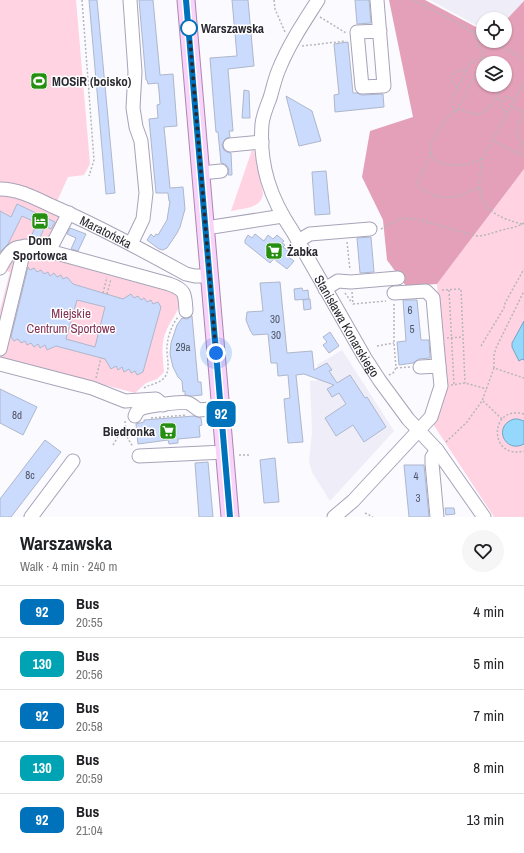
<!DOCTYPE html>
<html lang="en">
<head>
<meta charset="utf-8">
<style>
	body { margin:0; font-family:"Archivo Narrow",sans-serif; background:#f6f6f6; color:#202124; height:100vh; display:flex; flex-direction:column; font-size:15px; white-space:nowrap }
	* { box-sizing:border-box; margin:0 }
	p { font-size:13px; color:#757577 }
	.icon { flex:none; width:22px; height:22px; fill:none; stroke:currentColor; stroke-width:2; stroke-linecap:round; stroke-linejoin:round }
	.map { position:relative; height:517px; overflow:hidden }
	.drawer { display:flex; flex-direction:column; background:#fff; flex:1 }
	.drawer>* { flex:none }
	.badge { padding:0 8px; border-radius:6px; font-size:14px; line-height:26px }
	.fabs { position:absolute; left:476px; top:12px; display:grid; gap:8px }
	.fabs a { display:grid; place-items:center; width:36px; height:36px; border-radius:50%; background:#fff; box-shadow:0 1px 3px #0004; font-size:20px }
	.you { position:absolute; width:20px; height:20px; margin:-10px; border:3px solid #fff; border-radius:50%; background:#1a73e8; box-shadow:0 0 0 6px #1a73e833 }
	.map>.badge { position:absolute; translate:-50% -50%; box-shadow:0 0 0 2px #fff }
	.round { display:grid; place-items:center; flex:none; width:42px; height:42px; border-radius:21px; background:#f6f6f6 }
	.head { display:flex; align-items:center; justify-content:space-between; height:68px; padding:0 20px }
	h1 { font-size:19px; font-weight:700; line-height:30px }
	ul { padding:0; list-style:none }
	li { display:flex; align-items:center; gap:12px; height:52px; padding:0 20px; border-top:1px solid #e0e0e0 }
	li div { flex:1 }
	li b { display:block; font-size:15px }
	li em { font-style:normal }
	li .badge { min-width:44px; font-weight:700; text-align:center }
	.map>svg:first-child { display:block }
	.built { fill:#efedf8 }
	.green { fill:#ffd3e1 }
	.forest { fill:#e4a0b8; fill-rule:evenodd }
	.water { fill:#94d8fe; stroke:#74a4c0 }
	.building { fill:#cadbfe; stroke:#aeb7cb; fill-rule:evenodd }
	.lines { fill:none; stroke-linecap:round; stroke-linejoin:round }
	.minor-casing { stroke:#a7a3b8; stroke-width:15 }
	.major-casing { stroke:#ad85b1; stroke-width:19 }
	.path { stroke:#b7b6bb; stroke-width:1.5; stroke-dasharray:2 2; stroke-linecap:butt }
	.minor { stroke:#fff; stroke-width:13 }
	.major { stroke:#f8d3fa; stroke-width:17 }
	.line-casing { stroke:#fff; stroke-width:9 }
	.line { stroke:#0072bc; stroke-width:6 }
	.walk { stroke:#2a2931; stroke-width:4; stroke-dasharray:0 7.2 }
	.stop-dot { fill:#fff; stroke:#0072bc; stroke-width:2 }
	.labels { text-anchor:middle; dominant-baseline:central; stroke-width:3; stroke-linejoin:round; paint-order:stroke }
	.number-label { font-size:11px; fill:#525664 }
	.stop-label { font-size:13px; font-weight:bold; fill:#2a2931; stroke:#fff; text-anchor:start }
	.poi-label { font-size:13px; font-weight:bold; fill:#2a2931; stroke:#fff; text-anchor:start }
	.street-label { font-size:13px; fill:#2a2931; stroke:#fff }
	.park-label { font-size:13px; fill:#843355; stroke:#fff }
</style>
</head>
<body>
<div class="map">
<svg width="524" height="517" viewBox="0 0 524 517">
	<rect width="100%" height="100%" fill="#fbfafe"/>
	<!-- built -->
	<g class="built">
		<polygon points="430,0 524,0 524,2 507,19 483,19 483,23 476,25"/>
		<polygon points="342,350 394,431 330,501 312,472 309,462 312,432 310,381 319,380 317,365"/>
	</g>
	<!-- green -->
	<g class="green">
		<path d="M0,0H76L90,164L84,175L68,177L53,210L63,215C58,226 53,242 40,245L37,255L177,294L181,298C180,310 172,318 167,329C160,343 163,357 164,372L157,379L146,383L135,393L0,357V310L10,272L0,269Z"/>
		<path d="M252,150L254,151L263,193C262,209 243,208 231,211Z"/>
		<polygon points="524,169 524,517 494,517 433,424 444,387 437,284"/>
	</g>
	<!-- forest -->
	<path class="forest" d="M389,0H425L476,27L483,25V41H505V19H507L524,1V169L437,284L406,286L387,260L383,220L362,177L370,131L413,117ZM483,63H505V85H483Z"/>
	<!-- water -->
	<g class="water">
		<polygon points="524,321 524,360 522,359 519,361 512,347 512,343"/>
		<path d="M514,419H518L524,421V444C505,454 492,426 514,419Z"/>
	</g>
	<!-- building -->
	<g class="building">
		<polygon points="89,0 97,0 115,193 106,194"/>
		<polygon points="139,0 153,0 160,75 173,74 177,126 164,127 170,188 183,187 185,209 180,227 177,233 167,248 163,250 159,249 147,240 151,234 154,237 156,234 158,235 167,220 170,201 169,201 168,193 156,193 149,119 158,118 157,105 160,104 159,91 158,83 148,84 147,80 146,80"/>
		<polygon points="232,0 248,0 254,66 228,69 233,131 229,131 230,137 225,139 222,145 224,150 227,152 231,153 232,175 228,175 229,171 228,167 225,164 221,163 218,132 216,132 214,108 210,58 237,56"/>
		<polygon points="355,0 369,0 371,23 357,24"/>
		<polygon points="348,42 353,93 357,93 362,95 383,94 384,107 335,112 334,95 339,94 334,44"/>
		<polygon points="244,90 249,91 250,118 242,118"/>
		<polygon points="286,96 312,111 321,141 299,146"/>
		<polygon points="326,171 330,214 315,215 312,172"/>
		<polygon points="17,204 55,222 51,229 45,226 39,240 30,239 37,223 22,216 8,244 0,252 0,211 11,217"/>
		<polygon points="70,228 86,234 78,251 71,249 76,238 67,234"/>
		<polygon points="255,234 264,241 268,235 273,239 277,235 284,241 282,243 285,245 283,247 290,252 287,256 294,261 287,269 274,259 270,263 245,243 245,240 248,235 252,238"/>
		<polygon points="371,237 374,272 360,273 357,238"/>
		<path d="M28,267L30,270L34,268L37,272L41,270L44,274L48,272L50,276L54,273L57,277L61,275L63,279L67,277L73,284L123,299L131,294L134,298L138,296L141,300L144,298L147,302L151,300L153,304L158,302L161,307L143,372L137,375L135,371L131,373L129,369L124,372L122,367L118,370L116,366L111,369L105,359L56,346L47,350L45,345L40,348L38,344L34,347L31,343L27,345L25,341L21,343L18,339L14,341L11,337ZM77,300L105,307L95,347L66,339Z"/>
		<polygon points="280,282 287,353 312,351 314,370 327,363 332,370 329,371 337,383 350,375 365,398 367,397 386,427 364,442 353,425 336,436 325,418 346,404 339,393 332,397 327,389 334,385 304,374 296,375 303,442 288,443 284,399 290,398 288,375 278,376 277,363 271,363 268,334 253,335 250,330 246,320 247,312 263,311 260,283"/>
		<polygon points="302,288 303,291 308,290 309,299 295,300 294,289"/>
		<polygon points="310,299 311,309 304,310 303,300"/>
		<polygon points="403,300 417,300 421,340 429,340 430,358 419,359 413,363 399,365 397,342 406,341"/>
		<polygon points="192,316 198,382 201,382 202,395 191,396 185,395 185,391 183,392 182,381 178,377 173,367 170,354 171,343 177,325 182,318 187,319"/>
		<polygon points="330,332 339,346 329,353 323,345 327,342 323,337"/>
		<polygon points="0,389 37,407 23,435 0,423"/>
		<polygon points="194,416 201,418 202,425 199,426 200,437 178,439 178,443 169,444 168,440 138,444 136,424 144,422 144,420"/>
		<polygon points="45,440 61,452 11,517 0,517 0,499"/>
		<polygon points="275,458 279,502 264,503 260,460"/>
		<polygon points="208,462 213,517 199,517 195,463"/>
		<polygon points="404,465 424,465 429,517 409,517"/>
		<polygon points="445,508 454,508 455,514 446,515"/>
	</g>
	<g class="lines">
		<defs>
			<g id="minor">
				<polyline points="130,0 135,72 133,108 136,127 141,141 146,193 143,219 131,244"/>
				<path id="s1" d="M318,0C304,22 289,44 279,69C275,78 273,88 270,98C267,106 263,115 262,124C259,165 270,198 293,232L365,358L380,381L408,419L437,450L484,517"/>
				<polyline points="377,0 384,86 362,87 357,32 380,31"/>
				<polyline points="230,145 262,142"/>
				<polyline points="201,173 221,171"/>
				<path id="s2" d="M0,189C19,189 35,198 52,206C98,226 142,250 186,274L195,276H210"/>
				<polyline points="206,228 283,216"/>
				<polyline points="298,241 310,234 370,229"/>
				<polyline points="49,251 69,213"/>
				<path d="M0,268C11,248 14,244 38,248L169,284C186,290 185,294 186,311"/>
				<polyline points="325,289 338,281 351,282 398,278"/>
				<polyline points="394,293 426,291 433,298 439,366"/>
				<polyline points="0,349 25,246"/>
				<polyline points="0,364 92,388 125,401 156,399 163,405"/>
				<path d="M135,416C136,413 137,411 140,409C146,406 182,401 188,403C192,404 195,408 199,410L221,408"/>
				<polyline points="437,450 432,457 432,463 437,517"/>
				<polyline points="139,456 225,452"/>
				<polyline points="31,517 73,461"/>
				<polyline points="334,517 353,501 431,417 441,386 439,366 420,367"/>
			</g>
			<polyline id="major" points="186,0 230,517"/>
		</defs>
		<!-- minor casing -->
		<use href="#minor" class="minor-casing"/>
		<!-- major casing -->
		<use href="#major" class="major-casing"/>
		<!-- path -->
		<g class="path">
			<polyline points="82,0 94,160 89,176"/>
			<polyline points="274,0 275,9 285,32"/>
			<polyline points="414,0 483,37"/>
			<polyline points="320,17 346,33"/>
			<polyline points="473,31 484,57 458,109 446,119 431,143 431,152 418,183 421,189 434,196 447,197 460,196 470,191 480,188"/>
			<polyline points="492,41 524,59"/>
			<polyline points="302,46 346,41"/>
			<path d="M458,88C445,80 453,69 466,70"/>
			<polyline points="496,98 503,102"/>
			<polyline points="511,106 524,112"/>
			<path d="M458,109C464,111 471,114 477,114C489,112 499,96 499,85"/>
			<polyline points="454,112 452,99 470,63 484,57 489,63"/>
			<polyline points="508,112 500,108 506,96 514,100"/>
			<path d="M524,113C518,124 512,134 524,143"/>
			<polyline points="493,141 524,156"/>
			<path d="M431,152L433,159C449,169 468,166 483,158"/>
			<polyline points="518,153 523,143"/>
			<path d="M522,224C482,214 474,198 483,158L524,82"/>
			<path d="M381,229L402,218L420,220L477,236C485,236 491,233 499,231C508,228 516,228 524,223"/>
			<polyline points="347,242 350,270"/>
			<polyline points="442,290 461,289 465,383"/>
			<polyline points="449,290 454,385"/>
			<polyline points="352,292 353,304 386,301"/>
			<polyline points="103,293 107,277"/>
			<polyline points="345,293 352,303"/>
			<polyline points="107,294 111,279"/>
			<polyline points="394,304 394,343 396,368 410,367"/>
			<polyline points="447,338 463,337"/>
			<polyline points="377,346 394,343"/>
			<polyline points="481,346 504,308 505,303 524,269"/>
			<polyline points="494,368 494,355 496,348 524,291"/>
			<polyline points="389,375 393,373 396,368"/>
			<polyline points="96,378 101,358"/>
			<polyline points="451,385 465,383 487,389"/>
			<path d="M144,388C150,384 158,384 163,379C172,371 166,356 167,346C168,335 172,325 178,317"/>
			<polyline points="483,401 502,419"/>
			<path d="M524,414C489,404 488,460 524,451"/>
			<polyline points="151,418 187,415"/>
			<polyline points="125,421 127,437 133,447"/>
			<polyline points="446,442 467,422 482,401 494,368 524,378"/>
			<polyline points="113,445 119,435 126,429"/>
			<polyline points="239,455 249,455"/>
			<polyline points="365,513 373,517"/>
		</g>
		<!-- minor -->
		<use href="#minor" class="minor"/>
		<!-- major -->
		<use href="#major" class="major"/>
	</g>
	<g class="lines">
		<defs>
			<polyline id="line" points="186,0 230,517"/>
		</defs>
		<!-- line casing -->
		<use href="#line" class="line-casing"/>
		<!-- line -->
		<use href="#line" class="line"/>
		<!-- walk -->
		<polyline class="walk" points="189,28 216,353"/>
	</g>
	<!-- icons -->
	<defs>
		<symbol id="stadium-square" viewBox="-11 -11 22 22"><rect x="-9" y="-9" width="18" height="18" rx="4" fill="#268f11" stroke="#fff"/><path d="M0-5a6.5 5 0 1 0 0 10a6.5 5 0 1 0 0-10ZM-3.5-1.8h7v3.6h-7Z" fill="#fff"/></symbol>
		<symbol id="hotel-square" viewBox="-11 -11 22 22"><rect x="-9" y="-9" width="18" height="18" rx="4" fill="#268f11" stroke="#fff"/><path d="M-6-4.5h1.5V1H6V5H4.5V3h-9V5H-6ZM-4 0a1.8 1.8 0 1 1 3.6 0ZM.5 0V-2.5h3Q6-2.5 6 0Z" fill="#fff"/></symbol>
		<symbol id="supermarket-square" viewBox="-11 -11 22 22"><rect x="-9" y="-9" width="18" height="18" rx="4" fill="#268f11" stroke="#fff"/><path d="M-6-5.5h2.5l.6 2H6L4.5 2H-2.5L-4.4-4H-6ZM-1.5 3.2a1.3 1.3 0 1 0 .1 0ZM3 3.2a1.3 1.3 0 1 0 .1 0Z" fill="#fff"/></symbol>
	</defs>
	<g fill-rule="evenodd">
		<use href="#stadium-square" x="29" y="71" width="20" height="20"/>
		<use href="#hotel-square" x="30" y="211" width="20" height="20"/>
		<use href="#supermarket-square" x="264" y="241" width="20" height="20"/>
		<use href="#supermarket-square" x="158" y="421" width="20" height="20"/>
	</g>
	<!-- markers -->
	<circle class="stop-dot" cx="189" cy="28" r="8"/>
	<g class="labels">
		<!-- number labels -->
		<g class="number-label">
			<text x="410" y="310">6</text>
			<text x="275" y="319">30</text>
			<text x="412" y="329">5</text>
			<text x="276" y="335">30</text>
			<text x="183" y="347">29a</text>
			<text x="17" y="415">8d</text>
			<text x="30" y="475">8c</text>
			<text x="416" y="476">4</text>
			<text x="418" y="498">3</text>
		</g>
		<!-- stop labels -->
		<g class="stop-label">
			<text x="201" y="28">Warszawska</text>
		</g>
		<!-- poi labels -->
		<g class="poi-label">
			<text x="52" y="81">MOSiR (boisko)</text>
			<text x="40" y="240" text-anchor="middle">Dom<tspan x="40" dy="15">Sportowca</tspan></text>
			<text x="287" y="251">Żabka</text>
			<text x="155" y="431" text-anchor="end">Biedronka</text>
		</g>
		<!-- street labels -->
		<g class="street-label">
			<text stroke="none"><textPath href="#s2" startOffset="115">Maratońska</textPath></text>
			<text stroke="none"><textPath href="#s1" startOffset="360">Stanisława Konarskiego</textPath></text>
		</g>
		<!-- park labels -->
		<g class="park-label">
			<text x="71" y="313">Miejskie<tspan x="71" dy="15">Centrum Sportowe</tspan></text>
		</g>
	</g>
</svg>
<div class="fabs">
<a><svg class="icon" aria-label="locate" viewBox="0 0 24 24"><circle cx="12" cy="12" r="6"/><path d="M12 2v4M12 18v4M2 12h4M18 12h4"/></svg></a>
<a><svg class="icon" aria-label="layers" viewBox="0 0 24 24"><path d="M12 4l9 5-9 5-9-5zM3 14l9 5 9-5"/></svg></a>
</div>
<div class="you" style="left:216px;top:353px"></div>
<b class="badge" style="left:221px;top:414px;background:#0072bc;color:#fff">92</b>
</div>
<section class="drawer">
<div class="head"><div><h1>Warszawska</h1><p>Walk · 4 min · 240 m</p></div><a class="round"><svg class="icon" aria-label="heart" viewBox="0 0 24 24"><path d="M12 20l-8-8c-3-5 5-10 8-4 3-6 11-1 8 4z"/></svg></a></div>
<ul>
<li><span class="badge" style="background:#0072bc;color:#fff">92</span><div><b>Bus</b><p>20:55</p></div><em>4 min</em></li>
<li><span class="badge" style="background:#00a3b4;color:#fff">130</span><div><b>Bus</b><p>20:56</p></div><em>5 min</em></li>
<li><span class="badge" style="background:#0072bc;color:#fff">92</span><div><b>Bus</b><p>20:58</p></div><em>7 min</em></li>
<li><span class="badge" style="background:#00a3b4;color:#fff">130</span><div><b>Bus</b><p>20:59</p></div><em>8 min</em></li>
<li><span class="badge" style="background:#0072bc;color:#fff">92</span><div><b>Bus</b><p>21:04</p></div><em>13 min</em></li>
</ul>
</section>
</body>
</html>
